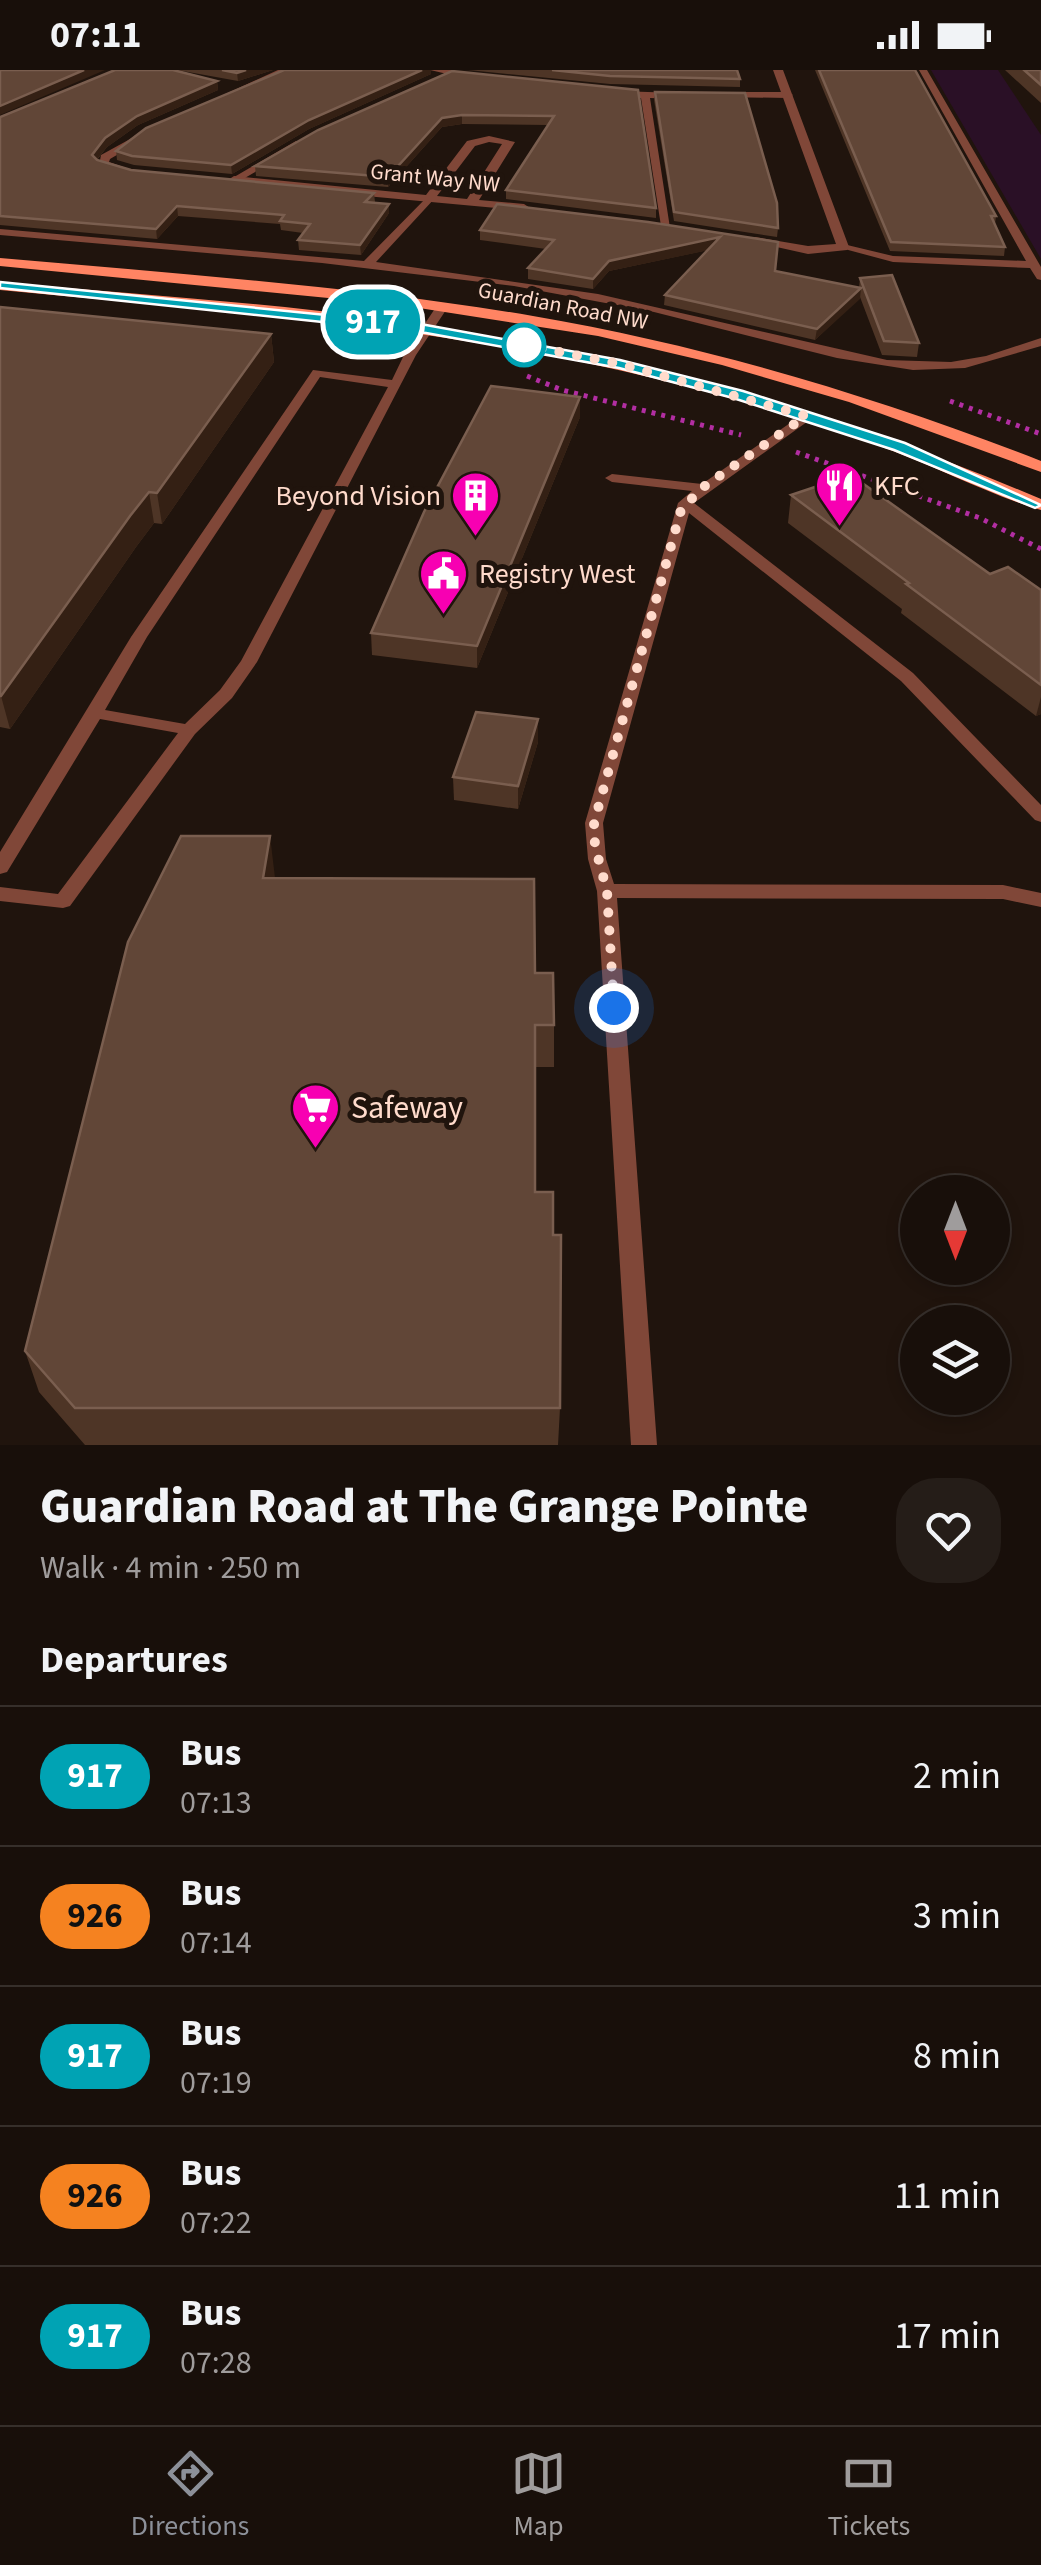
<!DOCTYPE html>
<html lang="en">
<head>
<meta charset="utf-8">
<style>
	body { margin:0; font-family:"Source Sans 3",sans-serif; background:#251d18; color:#f1f3f6; height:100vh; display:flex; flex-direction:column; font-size:38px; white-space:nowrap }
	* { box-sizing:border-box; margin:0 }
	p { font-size:32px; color:#9f9c9c }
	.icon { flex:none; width:55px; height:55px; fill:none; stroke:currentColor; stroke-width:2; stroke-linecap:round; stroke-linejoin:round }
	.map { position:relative; height:1375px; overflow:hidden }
	.details { display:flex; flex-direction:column; background:#180f0a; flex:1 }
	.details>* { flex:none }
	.badge { padding:0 20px; border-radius:32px; font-size:35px; line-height:65px }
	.needle { width:65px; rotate:180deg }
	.buttons { position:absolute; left:900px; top:1105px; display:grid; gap:20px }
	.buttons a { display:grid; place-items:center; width:110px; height:110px; border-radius:50%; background:#180f0a; box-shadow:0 5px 15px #0003,0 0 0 2px #362f2b; font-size:50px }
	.you { position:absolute; width:50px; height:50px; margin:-25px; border:8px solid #fff; border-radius:50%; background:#1a73e8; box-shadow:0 0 0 15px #1a73e833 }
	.map>.badge { position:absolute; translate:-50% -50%; box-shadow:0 0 0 5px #fff }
	h2 { padding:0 40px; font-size:38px; line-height:90px }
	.round { display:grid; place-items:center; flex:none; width:105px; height:105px; border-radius:40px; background:#251d18 }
	.head { display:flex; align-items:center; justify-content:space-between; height:170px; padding:0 40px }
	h1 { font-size:48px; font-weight:800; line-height:75px }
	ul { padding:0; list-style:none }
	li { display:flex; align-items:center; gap:30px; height:140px; padding:0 40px; border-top:2px solid #362f2b }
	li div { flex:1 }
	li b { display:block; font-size:38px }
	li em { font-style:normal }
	li .badge { min-width:110px; font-weight:700; text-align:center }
	.status { display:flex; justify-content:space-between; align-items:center; height:70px; padding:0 50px; background:#180f0a; direction:ltr }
	.status svg { height:28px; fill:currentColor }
	.dock { display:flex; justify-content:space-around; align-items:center; height:140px; border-top:2px solid #362f2b; background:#180f0a; font-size:28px; color:#9f9c9c }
	.dock a { display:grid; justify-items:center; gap:5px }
	.dock .selected { color:#8c9099 }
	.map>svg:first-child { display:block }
	.green { fill:#2a1026 }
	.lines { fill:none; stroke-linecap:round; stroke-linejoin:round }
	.path { stroke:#b22ea2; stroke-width:5; stroke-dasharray:4 6; stroke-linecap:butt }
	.service { fill:#804738; fill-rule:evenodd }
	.minor { fill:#804738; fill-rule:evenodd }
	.secondary { fill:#ff8463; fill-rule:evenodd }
	.wall { fill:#4e3526 }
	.shaded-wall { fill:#342014 }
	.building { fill:#614637; stroke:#7a5e4f; stroke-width:2.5 }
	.line { fill:#00a3b4; stroke:#fff; stroke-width:2.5 }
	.walk { stroke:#ffdbcc; stroke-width:10; stroke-dasharray:0 18 }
	.stop-dot { fill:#fff; stroke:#00a3b4; stroke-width:5 }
	.labels { text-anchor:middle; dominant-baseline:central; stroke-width:10; stroke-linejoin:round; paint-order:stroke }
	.far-street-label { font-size:22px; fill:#ffdbcc; stroke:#20140d }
	.poi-label { font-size:28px; fill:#ffdbcc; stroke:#20140d; text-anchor:start }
	.near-poi-label { font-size:32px; fill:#ffdbcc; stroke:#20140d; text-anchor:start }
</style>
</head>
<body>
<div class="status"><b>07:11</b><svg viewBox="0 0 49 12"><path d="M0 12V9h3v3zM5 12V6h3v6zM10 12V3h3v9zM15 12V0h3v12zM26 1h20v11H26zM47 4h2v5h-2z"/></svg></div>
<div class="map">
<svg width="1041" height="1375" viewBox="0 0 1041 1375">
	<rect width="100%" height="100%" fill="#20140d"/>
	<!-- green -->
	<polygon class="green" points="931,0 998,0 1041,65 1041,189"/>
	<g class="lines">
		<!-- path -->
		<g class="path">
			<polyline points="527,306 562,320 741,365"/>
			<polyline points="950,331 1041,364"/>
			<polyline points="796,382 980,448 1041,479"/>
		</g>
		<!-- service -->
		<g class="service">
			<polygon points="430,0 450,0 473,6 469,9"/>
			<polygon points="919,0 927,0 1041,197 1041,210 1037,209 1030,198 893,192 837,177 843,174 893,186 1026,191"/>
			<polygon points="619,21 677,23 682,26 677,29 650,28 670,158 661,156 641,28 616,26 616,22"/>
			<polygon points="723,22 788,22 793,25 788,28 720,27 720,23"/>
			<polygon points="296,71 301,74 299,76 238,112 229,110"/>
			<polygon points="431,123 436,126 435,128 376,192 598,224 887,290 951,292 986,286 1041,268 1041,276 965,298 913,300 837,288 654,242 514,216 322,193 0,165 0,159 364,191"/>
			<path d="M438,234L448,237L416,285L257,592L232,628L195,664L70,836L63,838L0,831V817L58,824L178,663L100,649L7,802L0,804V782L131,567L313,300L392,310L404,285ZM320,307L388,317L241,591L220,620L185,654L105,640L147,567Z"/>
			<polygon points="806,342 813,346 811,349 694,433 913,603 1041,735 1041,752 1035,750 901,611 689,443 603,753 606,789 614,814 1003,815 1041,823 1041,837 1003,829 617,828 657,1375 631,1375 597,821 588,789 585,753 678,433 692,421 612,412 605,408 612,404 702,414"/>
		</g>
		<!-- minor -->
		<g class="minor">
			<polygon points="278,0 292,0 228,29 219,27"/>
			<polygon points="773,0 783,0 849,177 847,180 808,184 749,171 755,167 808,176 836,174"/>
			<polygon points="152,57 158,60 156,62 110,89 109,92 129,99 129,103 99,96 101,85"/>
			<path d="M489,66L515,72L479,130L524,134L530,138L528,141L234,114L228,110L234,106L426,125L467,71ZM489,72L502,74L467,129L437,126L475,76Z"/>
		</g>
		<!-- secondary -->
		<g class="secondary">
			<path d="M0,188C178,204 357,216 533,246C708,276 877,327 1041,391V402L849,332L722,295L598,266L400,235L0,196Z"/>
			<path d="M0,212C126,224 252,231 377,248C607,280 828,339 1041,429V440C993,426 941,399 893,381C818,352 739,329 661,310C443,256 222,241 0,220Z"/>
		</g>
	</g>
	<!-- wall -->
	<g class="wall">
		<polygon points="177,0 273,0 238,11"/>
		<polygon points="468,0 737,0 740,9 740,17 610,14"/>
		<polygon points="815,0 915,0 996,146 995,154 1005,177 1004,186 890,181"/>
		<polygon points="1005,0 1041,0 1041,33"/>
		<polygon points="431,4 309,59 232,104 134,95 117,90 116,81 274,5"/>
		<polygon points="217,11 218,20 138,55 107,77 97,90 131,100 374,123 375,132 389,143 361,185 299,180 298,170 303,163 281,160 280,154 178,146 157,169 0,155 0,47"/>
		<polygon points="638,20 656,138 656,148 506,129 506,120 548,55 462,54 442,57 388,117 256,106 255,96 318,60"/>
		<polygon points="655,22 778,158 777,167 674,151 654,30"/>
		<polygon points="648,152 775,201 859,218 860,208 919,273 917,287 882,285 860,227 815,270 664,235 665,225 708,180 609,201 593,219 528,209 528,198 546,179 480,170 480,160"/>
		<polygon points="0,237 271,264 274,292 162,454 154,453 136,477 10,659 0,657"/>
		<polygon points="580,347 477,598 372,585 371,563"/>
		<polygon points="791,425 990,504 1041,520 1041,644 1036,646 901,543 902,539 788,453"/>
		<polygon points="538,649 538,672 518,739 454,730 453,707"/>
		<polygon points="275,808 535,903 554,955 554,997 535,997 535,1122 560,1338 558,1375 85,1375 39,1322 25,1281"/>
	</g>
	<!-- shaded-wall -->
	<g class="shaded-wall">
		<polygon points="84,0 105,0 0,45 0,36"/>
		<polygon points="246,0 273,0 238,11 237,3"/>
		<polygon points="422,0 431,0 431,4 309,59 232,104 231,95 309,50"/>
		<polygon points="217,11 218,20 138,55 107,77 93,94 92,85 105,68 137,46"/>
		<polygon points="462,45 462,54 442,57 388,117 388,107 442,48"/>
		<polygon points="389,134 389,143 361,185 360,175"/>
		<polygon points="177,136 178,146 157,169 156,159"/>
		<polygon points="720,167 719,178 609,201 593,219 593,209 609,191"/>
		<polygon points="861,218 860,229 815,270 817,259"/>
		<polygon points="271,264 274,292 162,454 157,423"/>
		<polygon points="580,327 580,347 477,598 477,576"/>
		<polygon points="149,422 154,453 136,477 10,659 1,626 130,446"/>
		<polygon points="1041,627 1041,644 1036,646"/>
		<polygon points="538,649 538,672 518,739 518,716"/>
		<polygon points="270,766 275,808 263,808"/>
	</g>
	<!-- building -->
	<g class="building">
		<polygon points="0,0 84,0 0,36"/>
		<polygon points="115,0 173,0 217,11 137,46 105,68 92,85 97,90 131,100 374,123 365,132 389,134 360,175 298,170 310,154 280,151 284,145 177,136 156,159 0,146 0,47"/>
		<polygon points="222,0 246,0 237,3"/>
		<polygon points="284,0 422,0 309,50 231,95 132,86 116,81 146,58"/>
		<polygon points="552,0 737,0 740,9 610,6"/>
		<polygon points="819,0 915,0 996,146 991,146 1005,177 891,172"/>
		<polygon points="1024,0 1041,0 1041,15"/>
		<polygon points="452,1 638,20 656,138 506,120 554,46 462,45 442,48 388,107 255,96 318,60"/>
		<polygon points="655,22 745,23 777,133 778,158 674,142"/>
		<polygon points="497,134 648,152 778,172 775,201 861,218 817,259 665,225 720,167 609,191 593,209 528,198 554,170 480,160"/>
		<polygon points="892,205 919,273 884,271 860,208"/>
		<polygon points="0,237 271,264 157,423 149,422 130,446 1,626 0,626"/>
		<polygon points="491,316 580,327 477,576 371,563 424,442"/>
		<polygon points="851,405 990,504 1008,497 1041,520 1041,615 906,514 909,513 791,425"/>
		<polygon points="476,642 538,649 518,716 453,707"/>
		<polygon points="181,766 270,766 263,808 534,809 535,903 553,903 554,955 535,955 535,1122 553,1122 553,1165 561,1165 560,1338 75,1338 25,1281 128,872"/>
	</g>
	<!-- line -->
	<polygon class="line" points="0,212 426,255 620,290 743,321 905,373 1041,435 1035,438 894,380 733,328 619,298 426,263 0,218"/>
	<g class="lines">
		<!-- walk -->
		<polyline class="walk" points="524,275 620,294 806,346 702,418 681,440 594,753 595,776 607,821 614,938"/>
	</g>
	<!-- icons -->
	<defs>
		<symbol id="restaurant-pin" viewBox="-11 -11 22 30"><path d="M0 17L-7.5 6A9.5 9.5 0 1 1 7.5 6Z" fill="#f700b2" stroke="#20140d"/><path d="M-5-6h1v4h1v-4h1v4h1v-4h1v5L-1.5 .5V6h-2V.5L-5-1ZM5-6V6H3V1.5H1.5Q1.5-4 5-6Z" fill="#fff"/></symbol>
		<symbol id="building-pin" viewBox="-11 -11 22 30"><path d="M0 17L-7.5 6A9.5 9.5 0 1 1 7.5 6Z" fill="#f700b2" stroke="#20140d"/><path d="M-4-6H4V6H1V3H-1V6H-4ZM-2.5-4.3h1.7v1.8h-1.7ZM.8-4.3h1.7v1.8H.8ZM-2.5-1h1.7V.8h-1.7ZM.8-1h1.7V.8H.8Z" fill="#fff"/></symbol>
		<symbol id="civic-pin" viewBox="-11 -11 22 30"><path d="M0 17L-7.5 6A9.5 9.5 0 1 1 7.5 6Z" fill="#f700b2" stroke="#20140d"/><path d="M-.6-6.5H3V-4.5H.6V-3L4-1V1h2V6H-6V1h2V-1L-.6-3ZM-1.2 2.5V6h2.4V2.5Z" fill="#fff"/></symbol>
		<symbol id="supermarket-pin" viewBox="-11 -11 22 30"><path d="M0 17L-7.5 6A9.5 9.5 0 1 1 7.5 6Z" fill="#f700b2" stroke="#20140d"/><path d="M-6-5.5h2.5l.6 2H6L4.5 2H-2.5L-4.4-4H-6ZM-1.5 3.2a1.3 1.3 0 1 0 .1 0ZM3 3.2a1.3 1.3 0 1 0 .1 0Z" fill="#fff"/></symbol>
	</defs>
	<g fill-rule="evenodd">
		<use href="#restaurant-pin" x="812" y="388" width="55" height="75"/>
		<use href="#building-pin" x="448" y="398" width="55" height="75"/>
		<use href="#civic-pin" x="416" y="476" width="55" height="75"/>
		<use href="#supermarket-pin" x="288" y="1010" width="55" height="75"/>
	</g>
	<!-- markers -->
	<circle class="stop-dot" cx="524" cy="275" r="20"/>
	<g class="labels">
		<!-- far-street labels -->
		<g class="far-street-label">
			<text transform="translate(435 108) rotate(6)">Grant Way NW</text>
			<text transform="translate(563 236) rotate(11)">Guardian Road NW</text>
		</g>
		<!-- poi labels -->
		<g class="poi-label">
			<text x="874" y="416">KFC</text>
			<text x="441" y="426" text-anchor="end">Beyond Vision</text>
			<text x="479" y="504">Registry West</text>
		</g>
		<!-- near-poi labels -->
		<g class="near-poi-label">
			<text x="351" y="1038">Safeway</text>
		</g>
	</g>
</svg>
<div class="buttons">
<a><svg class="needle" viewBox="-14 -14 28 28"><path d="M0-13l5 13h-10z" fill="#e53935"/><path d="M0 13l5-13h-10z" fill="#9f9c9c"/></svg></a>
<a><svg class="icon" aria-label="layers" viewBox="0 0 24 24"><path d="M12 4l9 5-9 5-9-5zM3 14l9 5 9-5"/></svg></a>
</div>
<div class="you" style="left:614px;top:938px"></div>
<b class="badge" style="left:373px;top:252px;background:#00a3b4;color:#fff">917</b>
</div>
<section class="details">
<div class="head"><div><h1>Guardian Road at The Grange Pointe</h1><p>Walk · 4 min · 250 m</p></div><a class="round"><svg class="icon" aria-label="heart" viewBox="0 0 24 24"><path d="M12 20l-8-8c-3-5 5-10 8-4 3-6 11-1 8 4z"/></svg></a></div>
<h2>Departures</h2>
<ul>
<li><span class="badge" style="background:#00a3b4;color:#fff">917</span><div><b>Bus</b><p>07:13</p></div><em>2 min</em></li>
<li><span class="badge" style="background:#f58220;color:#111">926</span><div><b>Bus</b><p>07:14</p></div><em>3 min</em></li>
<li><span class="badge" style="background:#00a3b4;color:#fff">917</span><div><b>Bus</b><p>07:19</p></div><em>8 min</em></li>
<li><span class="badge" style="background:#f58220;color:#111">926</span><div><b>Bus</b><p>07:22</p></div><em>11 min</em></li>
<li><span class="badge" style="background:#00a3b4;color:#fff">917</span><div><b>Bus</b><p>07:28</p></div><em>17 min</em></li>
</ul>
</section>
<nav class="dock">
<a class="selected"><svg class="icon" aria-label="directions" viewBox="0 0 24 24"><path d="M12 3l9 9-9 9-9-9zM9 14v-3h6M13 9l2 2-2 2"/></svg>Directions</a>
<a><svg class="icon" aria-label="map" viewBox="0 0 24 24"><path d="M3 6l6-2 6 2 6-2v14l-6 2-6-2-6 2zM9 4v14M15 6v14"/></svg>Map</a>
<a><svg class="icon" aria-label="tickets" viewBox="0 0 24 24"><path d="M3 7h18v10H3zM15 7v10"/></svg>Tickets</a>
</nav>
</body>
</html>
